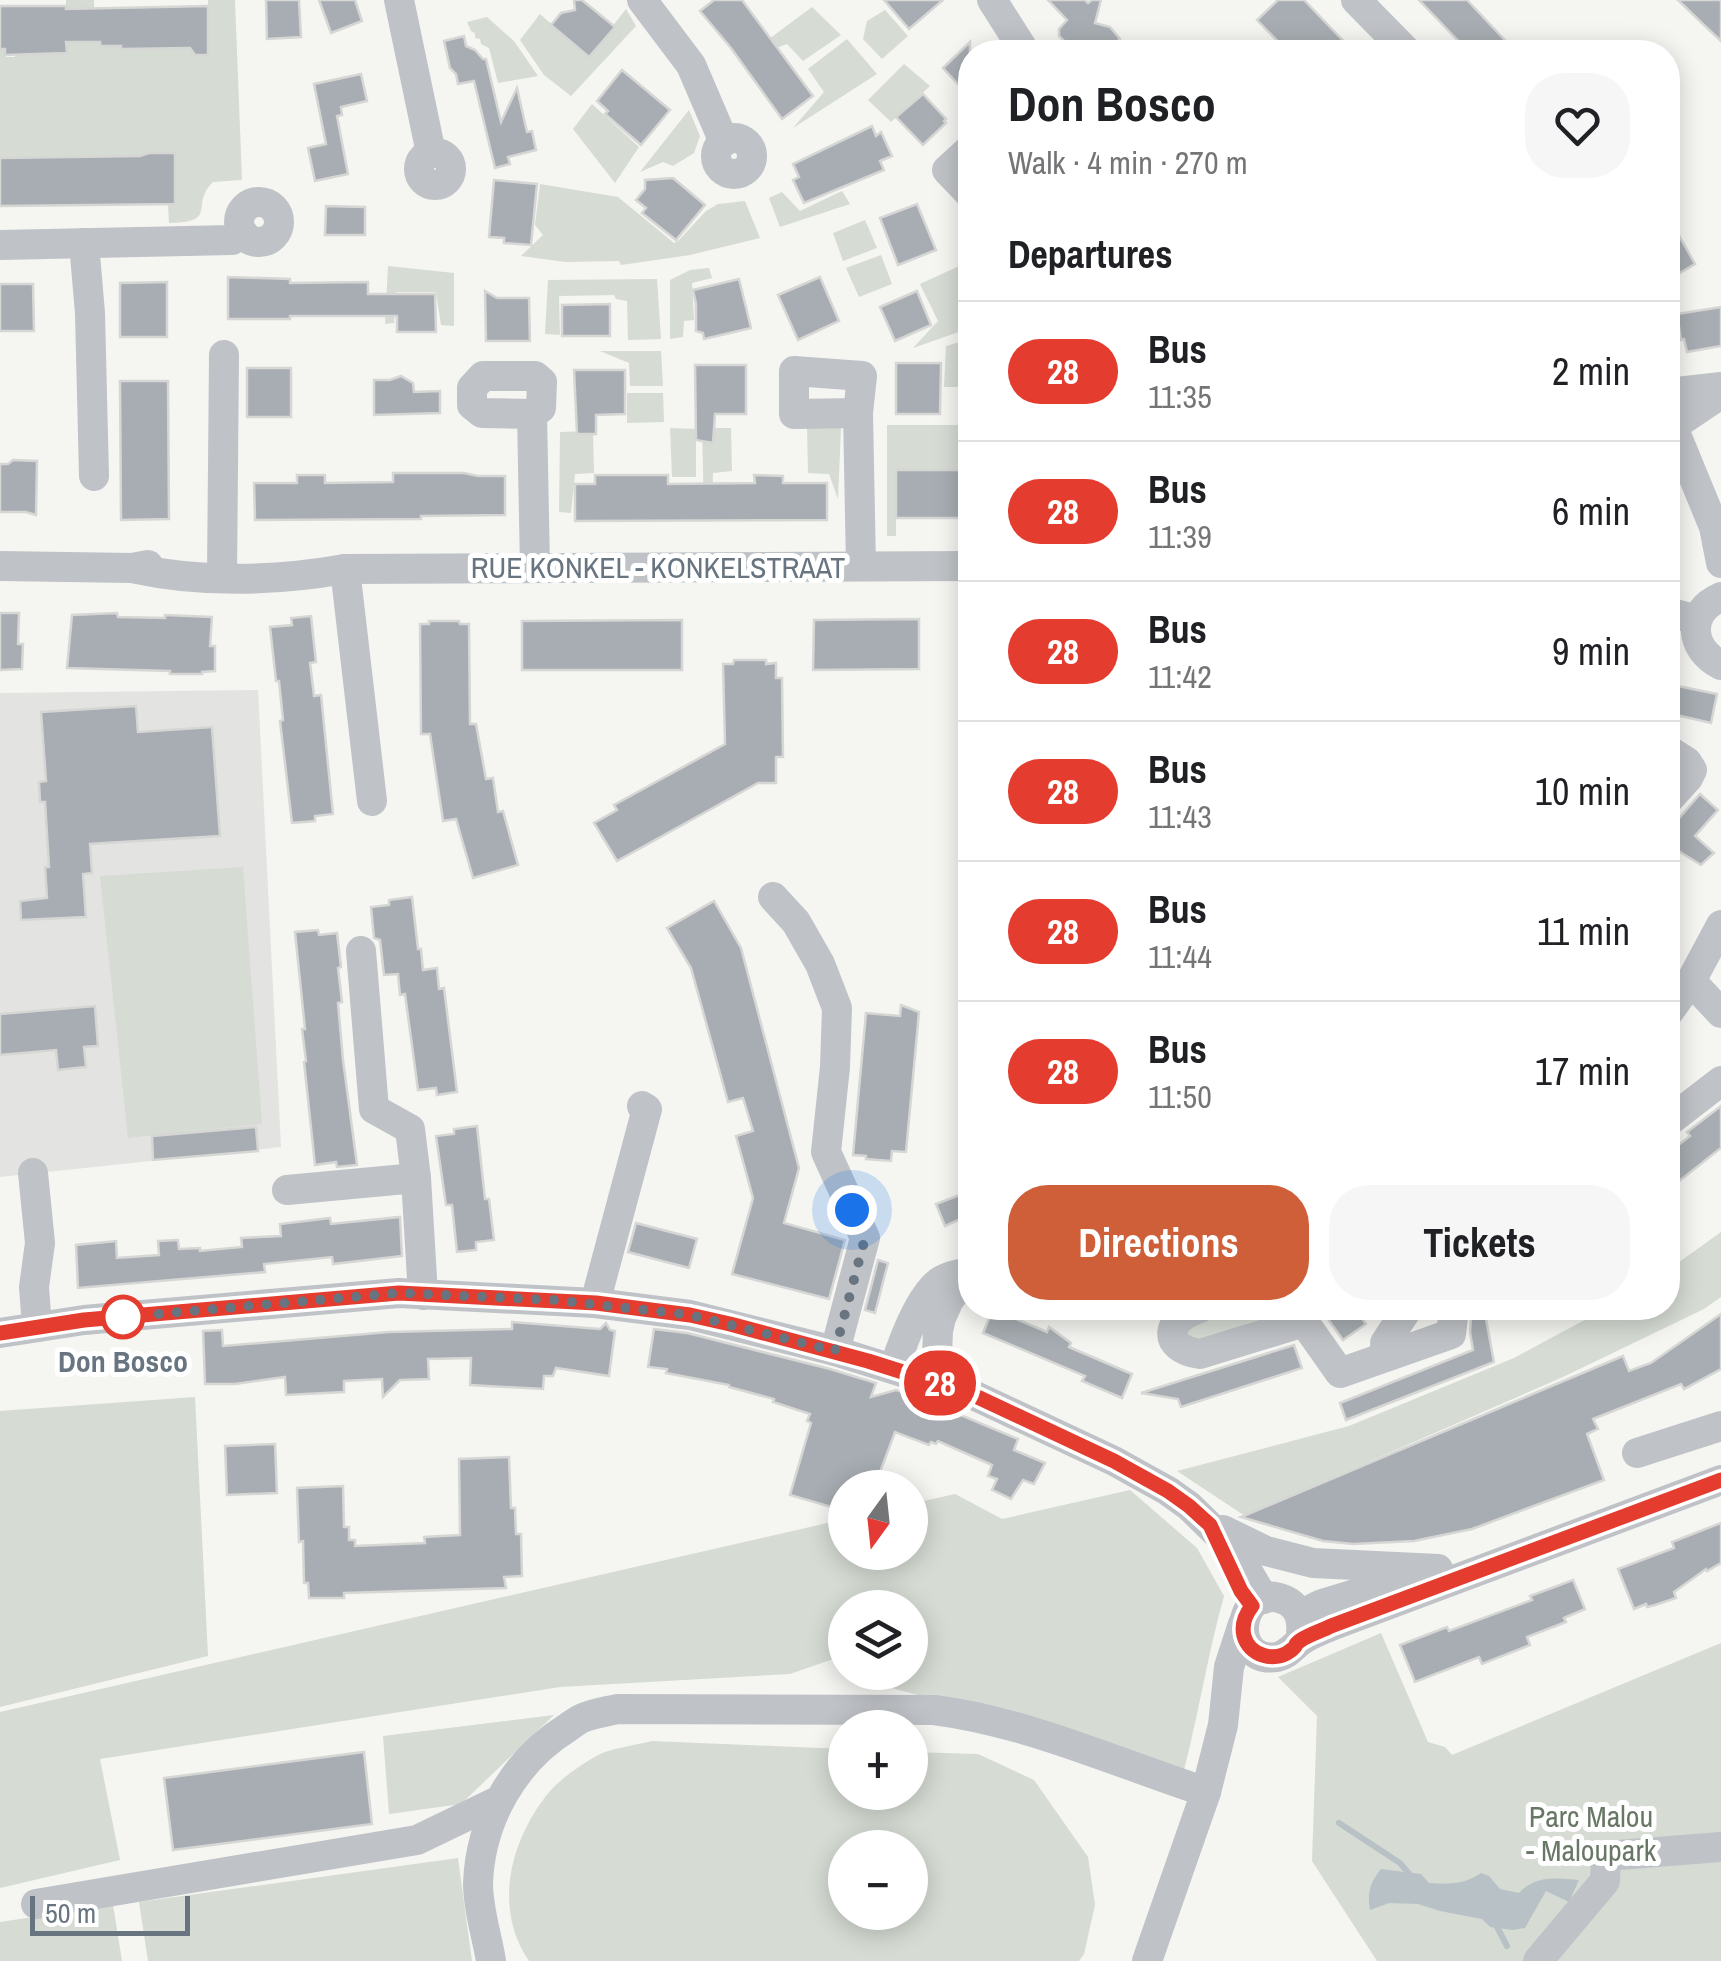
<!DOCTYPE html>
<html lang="en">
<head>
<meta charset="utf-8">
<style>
	body { margin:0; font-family:"Archivo Narrow",sans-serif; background:#f6f6f6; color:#202124; height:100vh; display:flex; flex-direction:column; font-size:38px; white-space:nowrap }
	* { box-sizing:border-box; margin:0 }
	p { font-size:32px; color:#757577 }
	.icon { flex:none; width:55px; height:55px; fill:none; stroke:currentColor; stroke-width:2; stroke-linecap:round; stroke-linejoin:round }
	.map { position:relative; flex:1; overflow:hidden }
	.sheet { position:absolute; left:958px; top:40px; width:722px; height:1280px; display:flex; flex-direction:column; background:#fff; border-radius:40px; box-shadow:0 5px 25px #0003 }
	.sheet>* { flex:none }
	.badge { padding:0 20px; border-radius:32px; font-size:35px; line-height:65px }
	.needle { width:65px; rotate:195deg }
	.controls { position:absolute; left:828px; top:1470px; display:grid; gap:20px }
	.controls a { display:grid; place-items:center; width:100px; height:100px; border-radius:50%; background:#fff; box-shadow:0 5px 25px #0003; font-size:50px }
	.scale { position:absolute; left:30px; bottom:25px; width:160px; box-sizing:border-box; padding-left:10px; border:5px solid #687480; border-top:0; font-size:28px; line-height:35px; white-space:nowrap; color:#687480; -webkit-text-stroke:8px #fff; paint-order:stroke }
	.you { position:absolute; width:50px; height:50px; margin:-25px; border:8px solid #fff; border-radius:50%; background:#1a73e8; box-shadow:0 0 0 15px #1a73e833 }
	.map>.badge { position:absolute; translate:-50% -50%; box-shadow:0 0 0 5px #fff }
	h2 { padding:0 50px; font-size:38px; line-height:90px }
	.round { display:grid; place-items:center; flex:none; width:105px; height:105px; border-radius:40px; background:#f6f6f6 }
	.head { display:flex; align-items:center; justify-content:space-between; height:170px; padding:0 50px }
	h1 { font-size:48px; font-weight:700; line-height:75px }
	.cta { display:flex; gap:20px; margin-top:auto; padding:20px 50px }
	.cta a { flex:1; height:115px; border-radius:40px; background:#ce5f39; color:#fff; font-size:40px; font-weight:700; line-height:115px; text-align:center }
	.cta a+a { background:#f6f6f6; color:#202124 }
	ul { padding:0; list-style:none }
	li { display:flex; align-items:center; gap:30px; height:140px; padding:0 50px; border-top:2px solid #e0e0e0 }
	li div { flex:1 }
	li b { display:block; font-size:38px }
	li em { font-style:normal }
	li .badge { min-width:110px; font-weight:700; text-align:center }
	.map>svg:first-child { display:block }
	.built { fill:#e3e4e2 }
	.green { fill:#d6dbd4; fill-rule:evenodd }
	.water { fill:#b8c1c5 }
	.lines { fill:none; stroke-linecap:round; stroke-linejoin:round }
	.stream { stroke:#b8c1c5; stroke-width:6 }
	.building { fill:#a7adb2; stroke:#d6d6d5; stroke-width:2.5 }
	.minor { stroke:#bfc2c6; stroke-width:30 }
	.line-casing { stroke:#fff; stroke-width:22 }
	.line { stroke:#e43c2e; stroke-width:15 }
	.walk { stroke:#687480; stroke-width:10; stroke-dasharray:0 18 }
	.stop-dot { fill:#fff; stroke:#e43c2e; stroke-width:5 }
	.labels { text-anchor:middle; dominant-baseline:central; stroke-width:10; stroke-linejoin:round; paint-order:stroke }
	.street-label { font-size:30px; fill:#687480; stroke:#fff }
	.stop-label { font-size:30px; font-weight:bold; fill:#687480; stroke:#fff }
	.park-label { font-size:30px; fill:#697866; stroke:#fff }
</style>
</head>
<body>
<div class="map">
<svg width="1721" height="1961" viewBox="0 0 1721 1961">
	<rect width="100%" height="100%" fill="#f5f5f2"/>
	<!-- built -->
	<polygon class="built" points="258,690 281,1147 0,1177 0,693"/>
	<!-- green -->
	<g class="green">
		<path d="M66,0H94L95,41L100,42L101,46H121L138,49L188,48L199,56L205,55L208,50V0H235L242,180L213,182C189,205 220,222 169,223L168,204L175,203L174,153H150L140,156L0,158V49H5L6,57H15V49L44,54L66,53Z"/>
		<polygon points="812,7 841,35 803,61 787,44 738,62"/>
		<polygon points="626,9 636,26 571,96 544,75 520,40 540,14 589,57"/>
		<polygon points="885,10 908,36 882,59 863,39 867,21"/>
		<polygon points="487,17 514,41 538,76 498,83 489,48 481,44 480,39 475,38 475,33 471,31 467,22"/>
		<polygon points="847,39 877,74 793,128 824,92 808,69"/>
		<polygon points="904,64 930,86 891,122 868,100"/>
		<polygon points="592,104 639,147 615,183 573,129"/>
		<polygon points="689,110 700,136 694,153 673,166 663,162 640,172"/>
		<polygon points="540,184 618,197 674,243 679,240 706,211 718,204 745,201 760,238 690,255 621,265 619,261 565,262 521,256 543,235 535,225"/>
		<polygon points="842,191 850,204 780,227 769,198 782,192 800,211"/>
		<polygon points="865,220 877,248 843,261 833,233"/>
		<polygon points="881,255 892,284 859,297 846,268"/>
		<polygon points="970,261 970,328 913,348 938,321 920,284"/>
		<polygon points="388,266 454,273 454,326 441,325 436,292 396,292 394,323 385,324"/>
		<polygon points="709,268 712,278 692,283 694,320 684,321 683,337 670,339 670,280 690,270"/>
		<polygon points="657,279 661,339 628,340 627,301 616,299 614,295 559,296 560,335 545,334 548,280"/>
		<polygon points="970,339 970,387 944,387 946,346"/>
		<polygon points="600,351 661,351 663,386 630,386 629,363"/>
		<polygon points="627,393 663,393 664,422 627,423"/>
		<polygon points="887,425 970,425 970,470 896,470 896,536 887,536"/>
		<polygon points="807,426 841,428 838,499 829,474 808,473"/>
		<polygon points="670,428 696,429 696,477 672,477"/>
		<polygon points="702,428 731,428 732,471 713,473 712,513 704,512"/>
		<polygon points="593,431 594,473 575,474 571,513 559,512 560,432"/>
		<polygon points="243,867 262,1124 128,1138 100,876"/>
		<polygon points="1721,1232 1721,1297 1704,1309 1563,1377 1290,1496 1248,1518 1177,1471 1349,1426 1514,1358 1607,1308 1668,1308 1668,1270"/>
		<polygon points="1213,1308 1280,1308 1279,1318 1191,1347 1183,1323"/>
		<polygon points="195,1397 208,1656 0,1707 0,1411"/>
		<path d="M1130,1490L1197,1548L1224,1596C1208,1653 1199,1712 1184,1770L885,1686L888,1673L910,1672V1608H845V1655L790,1674L560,1687L100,1759L120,1860L0,1888V1712L845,1519V1552H910V1504L955,1494L1002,1519Z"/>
		<polygon points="1381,1633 1428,1742 1445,1747 1452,1755 1721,1643 1721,1961 1377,1961 1312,1861 1317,1716 1278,1677"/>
		<polygon points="554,1715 461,1804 389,1814 383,1736"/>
		<path d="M652,1741L845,1749V1792H910V1752L978,1754L1034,1780L1088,1857L1095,1905L1084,1954L1079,1961H529C492,1907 511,1838 550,1791C561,1779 579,1766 593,1758C608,1748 633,1746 652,1741ZM845,1848H910V1912H845Z"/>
		<polygon points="458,1858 472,1961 148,1961 139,1902"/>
		<polygon points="113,1905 122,1961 0,1961 0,1922"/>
	</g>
	<!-- water -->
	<path class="water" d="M1381,1869L1421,1874L1429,1883C1449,1884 1463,1885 1481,1873L1489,1876L1500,1889L1519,1893C1536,1875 1556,1878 1579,1880L1569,1902L1546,1891L1525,1928L1512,1930L1490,1927L1482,1919L1440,1911L1418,1904L1389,1903L1370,1910C1367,1892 1370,1883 1381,1869Z"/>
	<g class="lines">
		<!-- stream -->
		<g class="stream">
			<polyline points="1339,1823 1400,1863 1410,1875"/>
			<polyline points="1495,1923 1507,1946"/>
		</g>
	</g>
	<!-- building -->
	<g class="building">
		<polygon points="266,0 299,0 301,37 267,39"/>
		<polygon points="319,0 355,0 362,21 331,33"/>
		<polygon points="574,0 582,0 615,27 589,57 551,25 561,13 575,10"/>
		<polygon points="714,0 742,0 813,96 782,119 731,48 700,11"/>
		<polygon points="884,0 943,0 909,29"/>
		<polygon points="1048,0 1085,0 1088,3 1092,0 1101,0 1095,23 1110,27 1120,39 1106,52 1075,52 1059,36 1059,29 1067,20"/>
		<polygon points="1278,0 1304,0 1354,52 1288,52 1257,20"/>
		<polygon points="1419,0 1467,0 1516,52 1469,52"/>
		<polygon points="1678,0 1721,0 1721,41 1705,26"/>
		<polygon points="0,6 66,6 66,9 208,6 208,55 195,55 190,48 121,49 121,46 100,46 100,42 66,42 67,53 5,55 5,49 0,49"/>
		<polygon points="464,36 466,46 475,50 483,59 486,59 501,122 517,88 527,132 532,131 536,150 508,157 510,164 495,168 474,81 458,84 456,74 450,68 444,41"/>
		<polygon points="970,42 970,97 943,68"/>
		<polygon points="622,70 670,110 641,145 605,114 608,111 597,101"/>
		<polygon points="361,74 367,101 341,107 342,115 337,116 348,174 315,181 308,148 326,144 314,84"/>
		<polygon points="923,94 946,119 944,121 946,123 923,145 896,117"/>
		<polygon points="872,126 876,136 881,132 892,156 880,161 884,170 804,203 793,180 799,177 793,164"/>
		<polygon points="149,153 175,153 175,204 0,206 0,158 140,156"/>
		<polygon points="673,178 705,205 676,240 642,213 646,208 636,200 645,189 645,180"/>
		<polygon points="494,180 537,184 531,245 504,243 504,238 489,237"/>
		<polygon points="917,204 936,250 898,265 880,218"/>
		<polygon points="326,206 365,207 365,235 325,235"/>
		<polygon points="1668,216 1695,264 1668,280"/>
		<polygon points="228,277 290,279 290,283 368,282 368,294 435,294 436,332 397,332 397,316 290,316 290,319 228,319"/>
		<polygon points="820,277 839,321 798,340 778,295"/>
		<polygon points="739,279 751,328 704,339 703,333 696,331 696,304 693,290"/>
		<polygon points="167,282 167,337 120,337 120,283"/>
		<polygon points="0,284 33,284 34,331 0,331"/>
		<polygon points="485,291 497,298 529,298 530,341 486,341"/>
		<polygon points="917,291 931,325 895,341 880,307"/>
		<polygon points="610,304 610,336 562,336 562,305"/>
		<polygon points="1721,307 1721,346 1687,352 1684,339 1681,340 1677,314"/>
		<polygon points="896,363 941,363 940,414 896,414"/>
		<polygon points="695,365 746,365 746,414 715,414 713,443 696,440"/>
		<rect x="247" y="368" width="44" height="49"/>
		<polygon points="574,370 625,370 625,414 596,415 596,434 577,434"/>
		<polygon points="401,376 413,383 414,392 440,391 440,413 374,415 374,380 390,380"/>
		<polygon points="120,381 168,381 169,519 121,520"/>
		<polygon points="13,460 37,461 36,515 26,512 0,512 0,464 8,464"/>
		<rect x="896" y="470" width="74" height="48"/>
		<polygon points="393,473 464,473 478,476 505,476 505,515 421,516 421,519 255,520 254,483 297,483 297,475 325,475 325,483 393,482"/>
		<polygon points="595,475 668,475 668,484 755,483 754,475 783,476 783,483 827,483 827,520 575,521 575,484 595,484"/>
		<polygon points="0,613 19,613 18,644 23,644 22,669 0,670"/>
		<polygon points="117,613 118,617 165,618 165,615 212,617 210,646 215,646 215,671 202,672 202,674 170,674 170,671 67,668 72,615"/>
		<polygon points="311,616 316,662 310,663 314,696 321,695 333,814 315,816 315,821 292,823 280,721 283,720 279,681 276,681 270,627 292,625 291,618"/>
		<polygon points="919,619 919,669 813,670 814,620"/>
		<polygon points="682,620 682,670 522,670 522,621"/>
		<polygon points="429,621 459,621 460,624 469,624 470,724 476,724 486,779 493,778 498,812 503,811 518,865 473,878 456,819 443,821 430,734 421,734 420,624 429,624"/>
		<polygon points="734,660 766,660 766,664 776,663 776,678 782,678 783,757 776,757 776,783 758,783 617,861 594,823 617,810 614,805 725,744 723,664 733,664"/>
		<polygon points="1673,685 1717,694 1711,723 1668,713"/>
		<polygon points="136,706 138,732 212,727 220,836 90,844 92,873 83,874 86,917 21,920 20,901 47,898 45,867 49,867 45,802 40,802 39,782 46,781 41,712"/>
		<polygon points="1700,794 1718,810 1695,836 1714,853 1701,865 1680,852 1668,866 1668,831"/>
		<polygon points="412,897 418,949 421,949 423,970 437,968 439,989 444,988 457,1092 437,1095 436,1088 418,1090 405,994 400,995 398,974 384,975 380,940 374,938 371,907 389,905 389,900"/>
		<polygon points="714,901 741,948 799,1168 784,1223 845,1240 829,1299 732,1274 753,1198 736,1136 753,1131 743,1098 728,1102 691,968 667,928"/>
		<polygon points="318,930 319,935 337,933 341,967 338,968 342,1002 338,1003 343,1060 357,1165 337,1167 336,1162 315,1165 304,1062 306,1061 302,1029 305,1029 295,932"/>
		<polygon points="901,1005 919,1012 906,1152 892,1151 891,1161 866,1159 866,1156 853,1155 866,1013 900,1016"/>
		<polygon points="95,1006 98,1046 84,1047 86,1067 58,1070 56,1050 0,1055 0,1014"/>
		<polygon points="1721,1106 1721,1148 1678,1182 1668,1176 1668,1153 1690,1136 1687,1132"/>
		<polygon points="477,1126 485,1199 489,1199 494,1240 476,1242 476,1250 457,1252 452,1205 446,1205 436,1136 454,1134 454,1129"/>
		<polygon points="256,1127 258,1151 153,1160 152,1136"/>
		<polygon points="970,1191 970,1215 945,1226 936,1204"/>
		<polygon points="400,1217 402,1256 333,1264 332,1257 264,1264 265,1272 78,1288 76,1245 116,1241 117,1258 159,1255 158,1241 178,1240 179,1249 200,1248 200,1251 242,1247 241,1238 281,1236 280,1224 330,1218 331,1224"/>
		<polygon points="636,1223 697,1239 689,1268 628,1252"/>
		<polygon points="878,1260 888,1263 875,1313 865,1310"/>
		<polygon points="1320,1308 1354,1308 1366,1324 1343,1340"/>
		<polygon points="1472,1308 1484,1308 1494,1362 1346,1420 1340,1403 1473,1350 1470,1332"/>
		<polygon points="993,1309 1047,1332 1049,1327 1071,1343 1069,1347 1132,1374 1122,1398 1082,1381 1085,1376 983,1333"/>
		<polygon points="1721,1314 1721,1369 1684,1389 1681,1384 1593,1419 1598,1429 1587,1434 1604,1480 1472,1529 1414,1541 1353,1544 1323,1541 1241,1517 1623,1356 1629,1371 1651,1363"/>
		<polygon points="512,1322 600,1329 606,1323 610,1330 615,1331 609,1376 556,1368 553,1376 544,1376 543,1389 470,1385 471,1358 428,1359 429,1379 400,1380 383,1397 382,1379 344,1381 344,1392 286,1395 285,1377 235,1384 205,1384 203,1331 222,1330 223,1346 389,1332 512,1329"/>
		<polygon points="654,1329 687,1333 830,1369 876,1383 871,1397 896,1390 913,1395 1018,1439 1014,1450 1045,1463 1034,1484 1023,1480 1011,1499 992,1490 997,1479 988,1476 992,1465 938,1441 936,1444 931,1442 929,1445 895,1432 874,1488 845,1488 845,1511 790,1495 811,1423 807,1421 810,1414 773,1402 774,1399 729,1387 729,1385 666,1373 667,1369 648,1367"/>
		<polygon points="1294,1345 1302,1368 1181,1407 1178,1399 1141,1393"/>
		<polygon points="275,1444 277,1493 227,1495 225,1446"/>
		<polygon points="509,1457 511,1508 515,1508 516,1534 521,1534 522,1576 504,1577 506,1588 344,1593 344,1598 309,1598 308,1583 304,1583 303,1541 299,1542 297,1488 343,1486 344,1527 349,1527 349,1540 355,1540 355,1546 425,1543 424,1537 460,1535 459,1459"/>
		<polygon points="1721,1523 1721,1563 1707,1571 1706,1569 1674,1592 1676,1598 1655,1605 1647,1607 1646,1604 1634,1609 1618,1569 1674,1548 1672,1542"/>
		<polygon points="1573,1580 1585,1609 1564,1618 1566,1622 1527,1637 1530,1645 1482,1664 1479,1657 1415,1682 1400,1645 1447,1627 1449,1631 1532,1600 1530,1596"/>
		<polygon points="364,1752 372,1824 173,1850 164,1778"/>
	</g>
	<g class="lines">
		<!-- minor -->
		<g class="minor">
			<polyline points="399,0 431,153"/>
			<polyline points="642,0 691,65 724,142"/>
			<polyline points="992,0 1025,52"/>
			<polyline points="1356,0 1407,52"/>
			<circle cx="734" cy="156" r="18"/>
			<polyline points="970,149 947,170 970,194"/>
			<circle cx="435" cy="169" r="16"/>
			<circle cx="259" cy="222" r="20"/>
			<polyline points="84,243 90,313 94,476"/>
			<polyline points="0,245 232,240 243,233"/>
			<polyline points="1668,393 1721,387"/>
			<polyline points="858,413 794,414 794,371 862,376 858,413 861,566"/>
			<polyline points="532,414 482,413 472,405 472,388 483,376 535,376 542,382 541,408 532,414 535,568"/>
			<polyline points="1668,415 1714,527 1721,563"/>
			<polyline points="1673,426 1721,394"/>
			<polyline points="0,566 132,568 148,565"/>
			<path d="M132,568C201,583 276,581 345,569L970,566"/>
			<polyline points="345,569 372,801"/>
			<polyline points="222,577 224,355"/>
			<path d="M1721,597C1686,612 1689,649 1721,665"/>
			<polyline points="1668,612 1697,620"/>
			<polyline points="1668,750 1687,762 1692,770 1688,778 1668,800"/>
			<polyline points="773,897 796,922 820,964 837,1008 835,1067 826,1152 865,1238 835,1351"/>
			<polyline points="361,951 374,1109 410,1129 416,1178 423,1295"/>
			<polyline points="1691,981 1721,1013"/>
			<polyline points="1668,1013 1691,981 1721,925"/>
			<polyline points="1668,1122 1721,1081"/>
			<polyline points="33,1173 40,1243 34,1287 37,1327"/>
			<polyline points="287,1190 416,1178"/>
			<polyline points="595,1303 647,1109 642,1106"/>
			<path d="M1200,1308C1166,1318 1160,1348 1200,1354L1304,1322L1297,1308"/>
			<polyline points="1304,1322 1340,1373 1451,1334 1454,1308"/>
			<polyline points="0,1333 84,1320 399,1293 595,1303 690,1315 835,1351 969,1393 1114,1461 1168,1491 1189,1506 1237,1553 1264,1599"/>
			<polyline points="1386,1356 1385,1343 1408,1308"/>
			<path d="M894,1369C902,1344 918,1298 939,1282C948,1276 959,1274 970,1272"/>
			<polyline points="931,1380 937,1354 938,1331 941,1318 949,1300 970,1273"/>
			<polyline points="1637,1453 1721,1426"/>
			<polyline points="1223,1530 1266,1551 1313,1563 1438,1569"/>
			<polyline points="1300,1615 1322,1604 1404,1579"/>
			<path d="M1300,1641C1303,1625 1302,1608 1285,1600C1237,1579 1227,1665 1277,1657C1289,1654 1293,1646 1302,1640C1311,1634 1322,1630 1331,1626L1721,1480"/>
			<polyline points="36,1904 417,1840 500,1800"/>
			<path d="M491,1961C487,1936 478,1909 478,1884C480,1820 514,1761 567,1728C574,1723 580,1718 588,1716C597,1713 608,1711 618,1709L934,1710C1028,1722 1117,1763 1206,1792"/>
			<polyline points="1147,1961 1206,1792 1223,1725 1229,1667 1243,1624"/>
			<polyline points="1538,1961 1605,1881 1606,1856 1721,1847"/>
		</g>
	</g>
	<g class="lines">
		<defs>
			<path id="line" d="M0,1333L84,1320L399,1293L596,1303L690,1315L730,1324L868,1361L969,1393L1114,1461L1168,1491L1189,1506L1210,1525L1241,1591L1252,1606C1245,1615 1241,1624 1244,1636C1249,1655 1274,1663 1290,1651C1300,1644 1291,1647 1301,1640C1310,1634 1321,1631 1331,1626L1721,1480"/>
		</defs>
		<!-- line casing -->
		<use href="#line" class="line-casing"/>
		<!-- line -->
		<use href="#line" class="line"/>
		<!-- walk -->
		<polyline class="walk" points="123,1317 399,1293 554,1300 690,1315 835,1351 865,1238 852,1210"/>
	</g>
	<!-- markers -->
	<circle class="stop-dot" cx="123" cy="1317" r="20"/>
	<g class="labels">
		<!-- street labels -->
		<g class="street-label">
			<text x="658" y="567">RUE KONKEL - KONKELSTRAAT</text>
		</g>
		<!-- stop labels -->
		<g class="stop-label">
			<text x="123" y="1361">Don Bosco</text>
		</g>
		<!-- park labels -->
		<g class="park-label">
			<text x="1591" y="1816">Parc Malou<tspan x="1591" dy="34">- Maloupark</tspan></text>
		</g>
	</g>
</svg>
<div class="controls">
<a><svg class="needle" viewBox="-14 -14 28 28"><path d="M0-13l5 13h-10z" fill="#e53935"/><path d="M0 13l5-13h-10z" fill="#757577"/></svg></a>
<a><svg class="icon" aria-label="layers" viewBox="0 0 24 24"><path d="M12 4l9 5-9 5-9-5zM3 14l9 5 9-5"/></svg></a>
<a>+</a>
<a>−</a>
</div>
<div class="scale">50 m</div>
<div class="you" style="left:852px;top:1210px"></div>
<b class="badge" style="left:940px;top:1383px;background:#e43c2e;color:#fff">28</b>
<section class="sheet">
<div class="head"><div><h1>Don Bosco</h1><p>Walk · 4 min · 270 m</p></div><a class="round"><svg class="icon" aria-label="heart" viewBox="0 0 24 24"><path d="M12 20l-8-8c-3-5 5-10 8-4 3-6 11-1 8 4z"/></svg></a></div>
<h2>Departures</h2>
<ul>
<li><span class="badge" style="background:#e43c2e;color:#fff">28</span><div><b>Bus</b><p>11:35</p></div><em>2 min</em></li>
<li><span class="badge" style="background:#e43c2e;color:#fff">28</span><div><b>Bus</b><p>11:39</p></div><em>6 min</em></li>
<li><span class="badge" style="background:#e43c2e;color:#fff">28</span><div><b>Bus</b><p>11:42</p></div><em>9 min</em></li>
<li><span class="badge" style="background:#e43c2e;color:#fff">28</span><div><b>Bus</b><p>11:43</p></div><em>10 min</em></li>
<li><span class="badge" style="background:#e43c2e;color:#fff">28</span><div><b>Bus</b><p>11:44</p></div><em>11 min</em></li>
<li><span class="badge" style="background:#e43c2e;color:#fff">28</span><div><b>Bus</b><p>11:50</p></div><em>17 min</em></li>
</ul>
<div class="cta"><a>Directions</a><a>Tickets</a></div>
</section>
</div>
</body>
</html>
